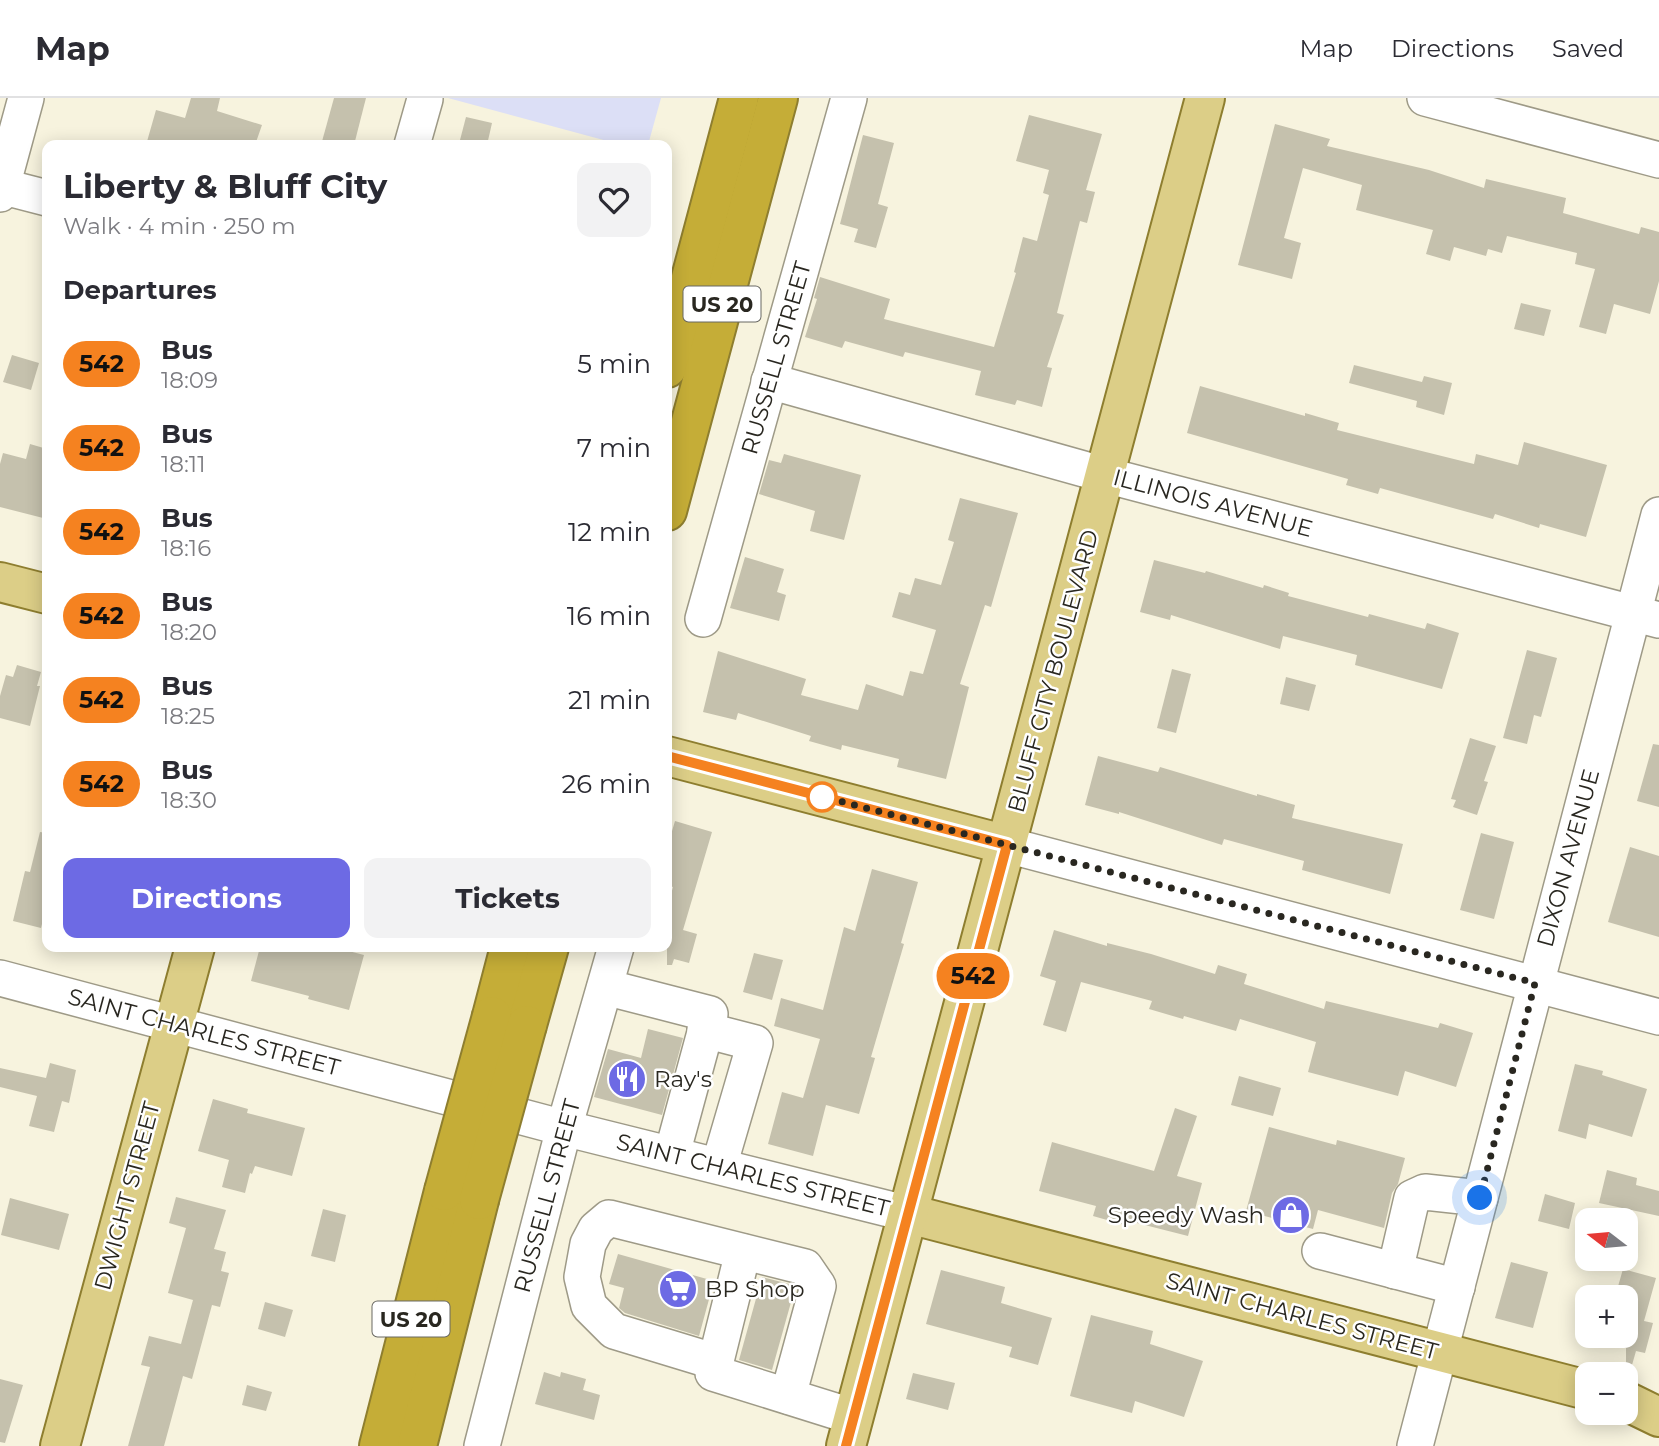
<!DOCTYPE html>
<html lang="en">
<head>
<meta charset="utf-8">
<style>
	body { margin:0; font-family:Montserrat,sans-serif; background:#f2f2f3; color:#2b2b33; height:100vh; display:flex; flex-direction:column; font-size:26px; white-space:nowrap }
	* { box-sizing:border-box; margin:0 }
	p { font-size:23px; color:#7c7c81 }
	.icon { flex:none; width:38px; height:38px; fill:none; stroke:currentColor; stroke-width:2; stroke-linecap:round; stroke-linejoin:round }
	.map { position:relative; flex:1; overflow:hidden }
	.details { position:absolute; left:42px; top:42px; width:630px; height:812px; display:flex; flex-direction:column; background:#fff; border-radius:14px; box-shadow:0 4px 18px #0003 }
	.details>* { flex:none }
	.badge { padding:0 14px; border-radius:23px; font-size:24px; line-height:46px }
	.needle { width:46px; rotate:286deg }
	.controls { position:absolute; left:1575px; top:1110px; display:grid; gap:14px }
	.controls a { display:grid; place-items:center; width:63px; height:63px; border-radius:14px; background:#fff; box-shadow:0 4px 18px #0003; font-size:35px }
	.you { position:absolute; width:35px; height:35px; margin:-18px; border:5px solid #fff; border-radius:50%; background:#1a73e8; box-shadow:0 0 0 10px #1a73e833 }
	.map>.badge { position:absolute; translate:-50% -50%; box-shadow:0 0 0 4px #fff }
	h2 { padding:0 21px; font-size:26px; line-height:63px }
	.round { display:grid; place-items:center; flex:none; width:74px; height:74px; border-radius:14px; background:#f2f2f3 }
	.overview { display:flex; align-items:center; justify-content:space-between; height:119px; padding:0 21px }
	h1 { font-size:33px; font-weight:700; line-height:52px }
	.action { display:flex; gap:14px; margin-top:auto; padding:14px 21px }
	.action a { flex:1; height:80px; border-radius:14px; background:#6d6ae4; color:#fff; font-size:28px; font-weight:700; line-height:80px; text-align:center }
	.action a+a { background:#f2f2f3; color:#2b2b33 }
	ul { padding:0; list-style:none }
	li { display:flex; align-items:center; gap:21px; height:84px; padding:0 21px }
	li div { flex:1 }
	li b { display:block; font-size:26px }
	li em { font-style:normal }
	li .badge { min-width:77px; font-weight:700; text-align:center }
	header { display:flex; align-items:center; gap:42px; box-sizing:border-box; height:98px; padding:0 35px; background:#fff; border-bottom:2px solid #e1e1e2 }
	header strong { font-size:33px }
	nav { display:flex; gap:38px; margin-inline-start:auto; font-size:24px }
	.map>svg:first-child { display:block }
	.green { fill:#dcdff6 }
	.building { fill:#c5c1ad }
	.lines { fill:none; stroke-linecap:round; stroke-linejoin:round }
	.minor-casing { stroke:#9e9a87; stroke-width:38 }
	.major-casing { stroke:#8e7e2f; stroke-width:42 }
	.highway-casing { stroke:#8e7e2f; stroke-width:42 }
	.minor { stroke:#fff; stroke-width:35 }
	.major { stroke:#dcce87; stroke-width:38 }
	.highway { stroke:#c5ad37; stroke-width:38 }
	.highway-bridge-casing { stroke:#8e7e2f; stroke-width:42; stroke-linecap:butt }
	.highway-bridge { stroke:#c5ad37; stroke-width:38 }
	.line-casing { stroke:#fff; stroke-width:16 }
	.line { stroke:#f58220; stroke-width:10 }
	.walk { stroke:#292720; stroke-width:7; stroke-dasharray:0 12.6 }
	.stop-dot { fill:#fff; stroke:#f58220; stroke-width:3.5 }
	.labels { text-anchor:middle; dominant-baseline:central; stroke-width:5; stroke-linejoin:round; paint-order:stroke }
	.shield { fill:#fff; stroke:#696863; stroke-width:2 }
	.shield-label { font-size:21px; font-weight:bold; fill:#292720 }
	.street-label { font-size:23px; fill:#292720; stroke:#fff }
	.poi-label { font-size:23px; fill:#292720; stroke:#fff; text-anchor:start }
</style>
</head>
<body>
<header>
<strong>Map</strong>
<nav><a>Map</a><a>Directions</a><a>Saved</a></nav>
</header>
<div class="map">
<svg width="1659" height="1348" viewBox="0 0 1659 1348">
	<rect width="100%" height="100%" fill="#f7f3de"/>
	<!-- green -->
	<polygon class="green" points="448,0 661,0 648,47 622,47"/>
	<!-- building -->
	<g class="building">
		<polygon points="191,0 220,0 217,13 262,27 255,47 146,47 156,12 185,20"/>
		<polygon points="334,0 366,0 354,47 321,47"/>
		<polygon points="1029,17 1102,36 1086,92 1095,94 1087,125 1080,123 1057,215 1064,217 1047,269 1052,270 1042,309 1017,302 1015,307 975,297 981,273 905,254 903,259 845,243 842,250 805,239 817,201 814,200 820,179 890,201 884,221 994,249 1016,175 1014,174 1023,139 1037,143 1049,97 1043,95 1049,72 1016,63"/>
		<polygon points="466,19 492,25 487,47 460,42"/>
		<polygon points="1275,26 1330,41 1327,48 1429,72 1484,90 1486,81 1566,100 1563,115 1639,136 1641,129 1659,134 1659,183 1650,216 1614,206 1606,236 1579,229 1595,171 1575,166 1577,155 1507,138 1502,155 1488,151 1486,158 1454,149 1450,163 1426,156 1433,132 1356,112 1362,87 1303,70 1284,140 1301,145 1292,181 1238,167"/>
		<polygon points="863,37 894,45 878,106 888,109 876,150 854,144 858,131 840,126"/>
		<polygon points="1521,205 1551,212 1544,238 1514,231"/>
		<polygon points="12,257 39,265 31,292 3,284"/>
		<polygon points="1354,267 1422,284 1424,278 1452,285 1444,317 1416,309 1417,303 1349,285"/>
		<polygon points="1200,288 1305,318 1305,315 1339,325 1337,332 1474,366 1476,356 1518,367 1524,344 1607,367 1586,439 1540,426 1539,430 1495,416 1493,421 1380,390 1378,396 1346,387 1348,381 1187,335"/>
		<polygon points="30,346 47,351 47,421 0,409 0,366 3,355 26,361"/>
		<polygon points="784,356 861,377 844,442 810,433 815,413 759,396 769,362 781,365"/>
		<polygon points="960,400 1018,415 991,509 985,507 960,586 969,589 946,681 897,669 899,661 842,647 841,652 809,643 811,638 738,615 736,622 703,614 718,553 806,581 801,597 858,612 866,586 903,598 910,573 923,576 936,532 892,519 899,494 910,497 915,480 941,487 954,444 948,442"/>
		<polygon points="745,459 784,471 777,494 786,497 779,523 730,510"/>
		<polygon points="1154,462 1205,475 1206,473 1263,490 1264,487 1289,495 1288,498 1368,519 1369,516 1425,531 1427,525 1459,535 1442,591 1355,567 1357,557 1283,538 1280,551 1171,517 1170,522 1140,514"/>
		<polygon points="1527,552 1557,560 1541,619 1534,617 1527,646 1503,640"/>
		<polygon points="17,567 41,574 37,588 40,588 30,628 0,620 0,598 6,577 13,579"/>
		<polygon points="1172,571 1191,576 1176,635 1157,630"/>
		<polygon points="1286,579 1316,587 1309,613 1280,606"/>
		<polygon points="1470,640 1496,648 1484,683 1488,684 1477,717 1453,709 1456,702 1451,701"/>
		<polygon points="1653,646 1659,647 1659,709 1637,703"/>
		<polygon points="1098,658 1158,674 1160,669 1257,698 1257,696 1295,707 1292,720 1403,746 1390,796 1302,772 1304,763 1224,741 1222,747 1119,714 1119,716 1085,707"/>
		<polygon points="675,723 712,734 683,832 697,836 689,865 674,861 672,867 667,867 667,811 673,789 667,787 667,750"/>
		<polygon points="40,734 47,735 47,806 41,830 13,823 25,773 30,774"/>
		<polygon points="1481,735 1514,744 1494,821 1460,812"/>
		<polygon points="1630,749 1659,758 1659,839 1608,824"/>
		<polygon points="872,771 918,784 901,845 904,846 871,959 875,960 859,1016 826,1007 813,1058 768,1046 782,994 803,1000 820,941 774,928 781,900 823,912 844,829 855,833"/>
		<polygon points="1054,832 1107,848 1107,845 1151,856 1215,876 1218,867 1247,876 1244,886 1324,911 1326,903 1438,930 1440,925 1473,935 1456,989 1405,973 1398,998 1308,974 1316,944 1240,921 1236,933 1184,918 1183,921 1149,911 1152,903 1081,884 1066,934 1043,927 1056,883 1040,878"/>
		<polygon points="260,849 333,849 364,857 349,912 308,901 309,898 251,883"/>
		<polygon points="754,855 783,862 772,902 743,894"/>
		<polygon points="648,931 683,940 662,1017 594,999 608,951 641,960"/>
		<polygon points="50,965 76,972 69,1005 62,1003 54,1034 29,1028 37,998 0,989 0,970 46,980"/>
		<polygon points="1575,966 1603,973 1602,977 1647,991 1632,1039 1589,1026 1586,1041 1558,1033"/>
		<polygon points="1239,978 1281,990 1273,1018 1231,1007"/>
		<polygon points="213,1001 248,1011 247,1015 305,1030 292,1078 255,1068 252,1076 250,1075 245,1095 222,1089 229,1062 198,1053"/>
		<polygon points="1175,1010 1197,1018 1177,1078 1202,1085 1188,1138 1129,1123 1128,1128 1093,1118 1096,1108 1039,1093 1052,1044 1154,1073"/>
		<polygon points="1269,1029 1336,1047 1337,1042 1405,1060 1398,1086 1392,1095 1384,1130 1318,1112 1313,1131 1246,1113"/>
		<polygon points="1607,1072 1637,1080 1636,1087 1659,1093 1659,1118 1599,1105"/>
		<polygon points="1545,1096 1575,1105 1569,1131 1538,1123"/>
		<polygon points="176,1099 226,1112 214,1151 226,1154 221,1173 229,1175 220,1209 212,1207 192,1281 183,1278 164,1348 128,1348 150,1269 141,1267 149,1238 181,1246 193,1202 168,1195 186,1130 169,1125"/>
		<polygon points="10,1100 69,1116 59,1152 1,1137"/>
		<polygon points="323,1111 346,1117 335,1164 311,1158"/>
		<polygon points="618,1156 714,1183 699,1238 625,1215 619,1210 624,1190 609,1186"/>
		<polygon points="1511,1164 1548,1174 1533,1230 1495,1220"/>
		<polygon points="1623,1171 1656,1180 1644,1223 1653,1225 1645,1255 1636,1253 1632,1267 1626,1267 1626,1250 1619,1248 1622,1237 1626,1237 1626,1199 1615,1199"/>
		<polygon points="941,1172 1005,1189 1001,1205 1052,1220 1038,1267 1009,1259 1012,1249 926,1226"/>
		<polygon points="762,1179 793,1187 795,1190 772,1272 739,1262"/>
		<polygon points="265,1204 293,1212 285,1239 258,1231"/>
		<polygon points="1091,1217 1153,1233 1150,1246 1203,1263 1184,1319 1135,1303 1132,1315 1070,1298"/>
		<polygon points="544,1274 560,1279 561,1274 586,1281 583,1292 600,1297 594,1322 535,1306"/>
		<polygon points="913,1275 955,1285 948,1312 906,1301"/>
		<polygon points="0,1281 23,1287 5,1345 0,1344"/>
		<polygon points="247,1287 272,1294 266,1313 242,1307"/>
	</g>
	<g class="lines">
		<defs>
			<g id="minor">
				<polyline points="1425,0 1659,62"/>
				<polyline points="412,47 425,1"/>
				<polyline points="0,88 47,100"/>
				<polyline points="0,96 26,0"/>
				<polyline points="769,283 1105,377 1659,522"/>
				<polyline points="703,521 849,0"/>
				<polyline points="1007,747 1659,919"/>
				<polyline points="0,880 564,1030 909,1116"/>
				<polyline points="605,889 710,916 672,1056"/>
				<polyline points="705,932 755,945 719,1068"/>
				<polyline points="1320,1153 1457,1189"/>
				<polyline points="743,1154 713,1275 854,1319"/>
				<polyline points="1395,1173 1412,1100 1425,1094 1480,1100"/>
				<polyline points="716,1264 614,1233 589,1208 582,1179 588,1146 596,1131 609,1120 805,1169 818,1188 788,1298"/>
				<polyline points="482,1348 564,1030 616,849"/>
				<polyline points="1415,1348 1659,417"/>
			</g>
			<g id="major">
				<polyline points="0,484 47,496"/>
				<polyline points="667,658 1007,747"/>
				<polyline points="909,1116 1587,1292"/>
				<polyline points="1626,1303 1659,1319"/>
				<polyline points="60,1348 195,849"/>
				<polyline points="846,1348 1205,0"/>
			</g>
			<g id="highway">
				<polyline points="667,270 739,0"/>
				<polyline points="667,413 778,0"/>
				<polyline points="492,918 510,849"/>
				<polyline points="527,927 549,849"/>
				<polyline points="379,1348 444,1093"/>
				<polyline points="417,1348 479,1102"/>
			</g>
		</defs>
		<!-- minor casing -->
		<use href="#minor" class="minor-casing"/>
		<!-- major casing -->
		<use href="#major" class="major-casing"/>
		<!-- highway casing -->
		<use href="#highway" class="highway-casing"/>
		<!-- minor -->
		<use href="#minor" class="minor"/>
		<!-- major -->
		<use href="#major" class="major"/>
		<!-- highway -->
		<use href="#highway" class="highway"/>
		<defs>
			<g id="highway-bridge">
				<polyline points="444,1093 492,918"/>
				<polyline points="479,1102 527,927"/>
			</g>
		</defs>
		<!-- highway-bridge casing -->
		<use href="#highway-bridge" class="highway-bridge-casing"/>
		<!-- highway-bridge -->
		<use href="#highway-bridge" class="highway-bridge"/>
	</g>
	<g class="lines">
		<defs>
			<polyline id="line" points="667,658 1007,747 846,1348"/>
		</defs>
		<!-- line casing -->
		<use href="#line" class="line-casing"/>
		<!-- line -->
		<use href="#line" class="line"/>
		<!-- walk -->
		<polyline class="walk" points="822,699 820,698 1535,885 1480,1100"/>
	</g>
	<!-- icons -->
	<defs>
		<symbol id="restaurant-disc" viewBox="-11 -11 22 22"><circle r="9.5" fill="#6d6ae4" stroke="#fff"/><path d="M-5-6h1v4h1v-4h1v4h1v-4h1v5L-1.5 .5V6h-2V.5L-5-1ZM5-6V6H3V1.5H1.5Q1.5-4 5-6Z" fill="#fff"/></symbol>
		<symbol id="shop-disc" viewBox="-11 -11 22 22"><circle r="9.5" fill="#6d6ae4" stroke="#fff"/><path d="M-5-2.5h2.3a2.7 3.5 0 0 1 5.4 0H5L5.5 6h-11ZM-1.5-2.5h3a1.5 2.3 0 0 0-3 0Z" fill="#fff"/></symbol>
		<symbol id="supermarket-disc" viewBox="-11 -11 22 22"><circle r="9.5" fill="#6d6ae4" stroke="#fff"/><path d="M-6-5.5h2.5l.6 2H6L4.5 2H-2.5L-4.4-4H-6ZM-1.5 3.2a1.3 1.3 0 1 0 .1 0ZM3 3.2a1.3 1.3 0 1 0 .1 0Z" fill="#fff"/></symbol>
	</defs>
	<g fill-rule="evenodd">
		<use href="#restaurant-disc" x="605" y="959" width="44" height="44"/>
		<use href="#shop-disc" x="1269" y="1095" width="44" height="44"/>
		<use href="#supermarket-disc" x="656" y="1169" width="44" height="44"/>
	</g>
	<!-- markers -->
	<circle class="stop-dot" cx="822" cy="699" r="14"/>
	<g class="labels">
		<!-- shield labels -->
		<g class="shield">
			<rect x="683.5" y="188.5" width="77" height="35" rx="5"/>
			<rect x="372.5" y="1203.5" width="77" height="35" rx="5"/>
		</g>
		<g class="shield-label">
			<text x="722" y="206">US 20</text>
			<text x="411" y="1221">US 20</text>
		</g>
		<!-- street labels -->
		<g class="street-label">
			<text transform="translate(776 260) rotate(-74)">RUSSELL STREET</text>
			<text transform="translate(1213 405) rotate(15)">ILLINOIS AVENUE</text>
			<text transform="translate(1053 573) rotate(-75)">BLUFF CITY BOULEVARD</text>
			<text transform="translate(1568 760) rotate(-75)">DIXON AVENUE</text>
			<text transform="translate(204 934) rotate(15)">SAINT CHARLES STREET</text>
			<text transform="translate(753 1077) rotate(14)">SAINT CHARLES STREET</text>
			<text transform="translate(127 1098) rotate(-75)">DWIGHT STREET</text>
			<text transform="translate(547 1098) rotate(-75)">RUSSELL STREET</text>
			<text transform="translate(1302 1218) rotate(15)">SAINT CHARLES STREET</text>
		</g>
		<!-- poi labels -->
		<g class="poi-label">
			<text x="654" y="981">Ray's</text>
			<text x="1264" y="1117" text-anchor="end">Speedy Wash</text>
			<text x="705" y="1191">BP Shop</text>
		</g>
	</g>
</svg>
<div class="controls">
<a><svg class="needle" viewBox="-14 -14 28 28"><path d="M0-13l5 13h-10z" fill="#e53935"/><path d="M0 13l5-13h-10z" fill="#7c7c81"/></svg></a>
<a>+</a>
<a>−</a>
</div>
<div class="you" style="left:1480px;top:1100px"></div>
<b class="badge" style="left:973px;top:878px;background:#f58220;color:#111">542</b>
<section class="details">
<div class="overview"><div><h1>Liberty &amp; Bluff City</h1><p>Walk · 4 min · 250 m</p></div><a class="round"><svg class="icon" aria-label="heart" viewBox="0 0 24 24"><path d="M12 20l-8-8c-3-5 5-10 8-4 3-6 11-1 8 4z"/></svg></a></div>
<h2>Departures</h2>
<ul>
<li><span class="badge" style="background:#f58220;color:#111">542</span><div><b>Bus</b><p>18:09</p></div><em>5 min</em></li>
<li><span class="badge" style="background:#f58220;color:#111">542</span><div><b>Bus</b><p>18:11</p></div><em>7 min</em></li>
<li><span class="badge" style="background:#f58220;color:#111">542</span><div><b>Bus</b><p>18:16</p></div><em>12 min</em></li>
<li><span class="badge" style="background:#f58220;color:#111">542</span><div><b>Bus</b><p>18:20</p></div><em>16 min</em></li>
<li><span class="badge" style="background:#f58220;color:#111">542</span><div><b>Bus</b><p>18:25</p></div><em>21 min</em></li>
<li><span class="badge" style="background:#f58220;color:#111">542</span><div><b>Bus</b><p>18:30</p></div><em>26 min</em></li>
</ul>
<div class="action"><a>Directions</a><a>Tickets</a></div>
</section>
</div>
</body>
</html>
